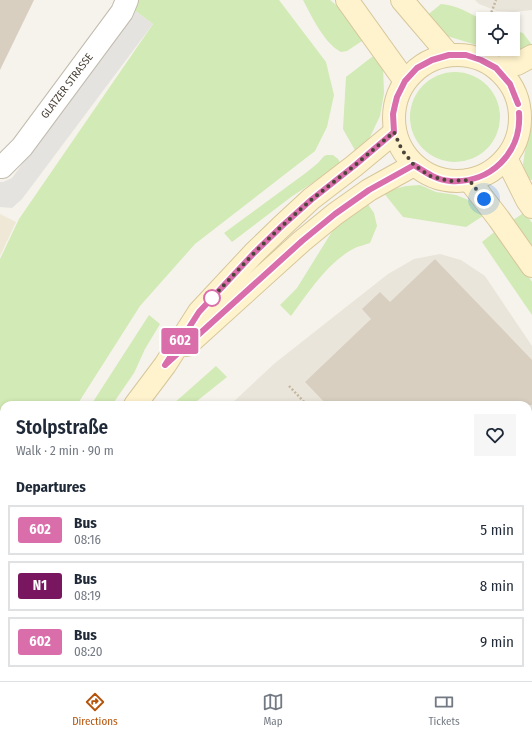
<!DOCTYPE html>
<html lang="en">
<head>
<meta charset="utf-8">
<style>
	body { margin:0; font-family:"Fira Sans Condensed",sans-serif; background:#f6f6f7; color:#1f2937; height:100vh; display:flex; flex-direction:column; font-size:15px; white-space:nowrap }
	* { box-sizing:border-box; margin:0 }
	p { font-size:13px; color:#747a83 }
	.icon { flex:none; width:22px; height:22px; fill:none; stroke:currentColor; stroke-width:2; stroke-linecap:round; stroke-linejoin:round }
	.map { position:relative; flex:1; overflow:hidden }
	.panel { position:absolute; left:0px; top:401px; width:532px; height:280px; display:flex; flex-direction:column; background:#fff; border-radius:12px 12px 0 0; box-shadow:0 2px 6px #0003 }
	.panel>* { flex:none }
	.badge { padding:0 8px; border-radius:3px; font-size:14px; line-height:26px }
	.controls { position:absolute; left:476px; top:12px; display:grid; gap:8px }
	.controls a { display:grid; place-items:center; width:44px; height:44px; border-radius:0px; background:#fff; box-shadow:0 2px 6px #0003; font-size:20px }
	.you { position:absolute; width:20px; height:20px; margin:-10px; border:3px solid #fff; border-radius:50%; background:#1a73e8; box-shadow:0 0 0 6px #1a73e833 }
	.map>.badge { position:absolute; translate:-50% -50%; box-shadow:0 0 0 2px #fff }
	h2 { padding:0 16px; font-size:15px; line-height:36px }
	.round { display:grid; place-items:center; flex:none; width:42px; height:42px; border-radius:0px; background:#f6f6f7 }
	.headline { display:flex; align-items:center; justify-content:space-between; height:68px; padding:0 16px }
	h1 { font-size:19px; font-weight:600; line-height:30px }
	ul { padding:0; list-style:none }
	li { display:flex; align-items:center; gap:12px; height:50px; margin:0 8px 6px; padding:0 8px; border:2px solid #e0e1e3; border-radius:0px }
	li div { flex:1 }
	li b { display:block; font-size:15px }
	li em { font-style:normal }
	li .badge { min-width:44px; font-weight:700; text-align:center }
	.menu { display:flex; justify-content:space-around; align-items:center; height:56px; border-top:1px solid #e0e1e3; background:#fff; font-size:11px; color:#747a83 }
	.menu a { display:grid; justify-items:center; gap:2px }
	.menu .active { color:#b45309 }
	.map>svg:first-child { display:block }
	.residential { fill:#eae5da }
	.education { fill:#efe8d6 }
	.green { fill:#d2eab5 }
	.parking { fill:#e5e3e0 }
	.building { fill:#d8cfc1 }
	.lines { fill:none; stroke-linecap:round; stroke-linejoin:round }
	.lane-casing { stroke:#c2bbae; stroke-width:15 }
	.street-casing { stroke:#c2bbae; stroke-width:24 }
	.secondary-casing { stroke:#d6c79b; stroke-width:24 }
	.path { stroke:#c4b79f; stroke-width:2.5; stroke-dasharray:2 2; stroke-linecap:butt }
	.lane { stroke:#fff; stroke-width:13 }
	.street { stroke:#fff; stroke-width:22 }
	.secondary { stroke:#fff3cd; stroke-width:22 }
	.line-casing { stroke:#fff; stroke-width:9 }
	.line { stroke:#da6eab; stroke-width:6 }
	.walk { stroke:#4b4439; stroke-width:4; stroke-dasharray:0 7.2 }
	.stop-dot { fill:#fff; stroke:#da6eab; stroke-width:2 }
	.labels { text-anchor:middle; dominant-baseline:central; stroke-width:3; stroke-linejoin:round; paint-order:stroke }
	.street-label { font-size:11px; fill:#4b4439; stroke:#fff }
</style>
</head>
<body>
<div class="map">
<svg width="532" height="681" viewBox="0 0 532 681">
	<rect width="100%" height="100%" fill="#f6f3ec"/>
	<!-- residential -->
	<g class="residential">
		<polygon points="475,0 532,0 532,10 514,12 497,11 479,4"/>
		<polygon points="440,254 461,260 485,276 532,346 532,681 4,681 7,677 528,677 528,405 230,405 275,363 388,274 414,259"/>
	</g>
	<!-- education -->
	<polygon class="education" points="0,214 16,222 0,256"/>
	<!-- green -->
	<g class="green">
		<polygon points="139,0 279,0 326,62 334,95 327,127 315,151 195,244 140,306 77,405 4,405 4,470 0,469 0,259 19,219 153,24 134,10"/>
		<path d="M303,0H330L341,9L365,39L347,51L341,52C324,43 312,17 303,0Z"/>
		<path d="M441,4C457,5 469,13 483,20V47L447,36L425,17Z"/>
		<path d="M513,30L523,33L532,45V47C515,52 506,55 488,49H513Z"/>
		<polygon points="377,53 383,67 384,93 380,116 369,139 356,152 343,129 346,77"/>
		<circle cx="455" cy="117" r="45"/>
		<polygon points="532,120 532,180 526,179 523,164 525,151"/>
		<polygon points="327,155 333,155 338,159 341,164 291,197 232,242 224,233 307,172 318,163 324,156"/>
		<polygon points="420,185 436,192 456,195 476,203 486,214 466,227 403,217 383,192 406,186"/>
		<path d="M367,203L374,213L377,226L370,243C365,245 358,246 353,249C327,263 308,293 291,316L280,305L297,288L333,230Z"/>
		<polygon points="525,212 532,223 532,248 513,220"/>
		<polygon points="498,229 532,282 532,315 482,242"/>
		<polygon points="149,315 160,324 145,349 134,373 112,405 91,405"/>
		<polygon points="216,366 227,377 192,405 172,405"/>
	</g>
	<!-- parking -->
	<polygon class="parking" points="134,10 153,24 22,199 12,208 0,207 0,182 3,182 12,178"/>
	<!-- building -->
	<g class="building">
		<polygon points="0,0 34,0 0,70"/>
		<polygon points="435,259 532,360 532,405 327,405 305,382 371,319 362,309 380,292 390,302"/>
	</g>
	<g class="lines">
		<defs>
			<polyline id="lane" points="528,580 532,584"/>
			<g id="street">
				<polyline points="0,167 2,167 22,147 122,12 127,0"/>
				<polyline points="0,487 4,489"/>
				<polyline points="230,681 234,677"/>
			</g>
			<g id="secondary">
				<polyline points="347,0 405,81"/>
				<polyline points="402,0 413,13 449,55"/>
				<circle cx="457" cy="118" r="63"/>
				<polyline points="496,68 517,64 532,56"/>
				<polyline points="506,158 527,200 532,207"/>
				<polyline points="469,180 499,219 532,266"/>
				<polyline points="187,345 302,241 335,214 369,190 414,165"/>
				<polyline points="135,405 165,365 199,312 254,253 282,226 311,199 354,166 395,132"/>
				<polyline points="0,602 4,596"/>
			</g>
		</defs>
		<!-- lane casing -->
		<use href="#lane" class="lane-casing"/>
		<!-- street casing -->
		<use href="#street" class="street-casing"/>
		<!-- secondary casing -->
		<use href="#secondary" class="secondary-casing"/>
		<!-- path -->
		<g class="path">
			<polyline points="490,16 496,0"/>
			<polyline points="289,386 307,405"/>
		</g>
		<!-- lane -->
		<use href="#lane" class="lane"/>
		<!-- street -->
		<use href="#street" class="street"/>
		<!-- secondary -->
		<use href="#secondary" class="secondary"/>
	</g>
	<g class="lines">
		<defs>
			<path id="line" d="M518,104L510,84L496,68L481,60L466,55H449L432,60L417,68L405,81L397,97L395,105L393,114L394,132L354,166L311,200L282,226L254,253L199,312L165,365L302,241L335,214L369,190L414,165C425,172 436,180 450,181C490,184 522,153 519,113"/>
		</defs>
		<!-- line casing -->
		<use href="#line" class="line-casing"/>
		<!-- line -->
		<use href="#line" class="line"/>
		<!-- walk -->
		<polyline class="walk" points="212,298 208,302 254,253 282,226 311,200 354,166 394,132 402,150 414,165 430,176 449,181 469,180 484,199"/>
	</g>
	<!-- markers -->
	<circle class="stop-dot" cx="212" cy="298" r="8"/>
	<g class="labels">
		<!-- street labels -->
		<g class="street-label">
			<text transform="translate(67 86) rotate(-53)">GLATZER STRASSE</text>
		</g>
	</g>
</svg>
<div class="controls">
<a><svg class="icon" aria-label="locate" viewBox="0 0 24 24"><circle cx="12" cy="12" r="6"/><path d="M12 2v4M12 18v4M2 12h4M18 12h4"/></svg></a>
</div>
<div class="you" style="left:484px;top:199px"></div>
<b class="badge" style="left:180px;top:341px;background:#da6eab;color:#fff">602</b>
<section class="panel">
<div class="headline"><div><h1>Stolpstraße</h1><p>Walk · 2 min · 90 m</p></div><a class="round"><svg class="icon" aria-label="heart" viewBox="0 0 24 24"><path d="M12 20l-8-8c-3-5 5-10 8-4 3-6 11-1 8 4z"/></svg></a></div>
<h2>Departures</h2>
<ul>
<li><span class="badge" style="background:#da6eab;color:#fff">602</span><div><b>Bus</b><p>08:16</p></div><em>5 min</em></li>
<li><span class="badge" style="background:#791660;color:#fff">N1</span><div><b>Bus</b><p>08:19</p></div><em>8 min</em></li>
<li><span class="badge" style="background:#da6eab;color:#fff">602</span><div><b>Bus</b><p>08:20</p></div><em>9 min</em></li>
</ul>
</section>
</div>
<nav class="menu">
<a class="active"><svg class="icon" aria-label="directions" viewBox="0 0 24 24"><path d="M12 3l9 9-9 9-9-9zM9 14v-3h6M13 9l2 2-2 2"/></svg>Directions</a>
<a><svg class="icon" aria-label="map" viewBox="0 0 24 24"><path d="M3 6l6-2 6 2 6-2v14l-6 2-6-2-6 2zM9 4v14M15 6v14"/></svg>Map</a>
<a><svg class="icon" aria-label="tickets" viewBox="0 0 24 24"><path d="M3 7h18v10H3zM15 7v10"/></svg>Tickets</a>
</nav>
</body>
</html>
